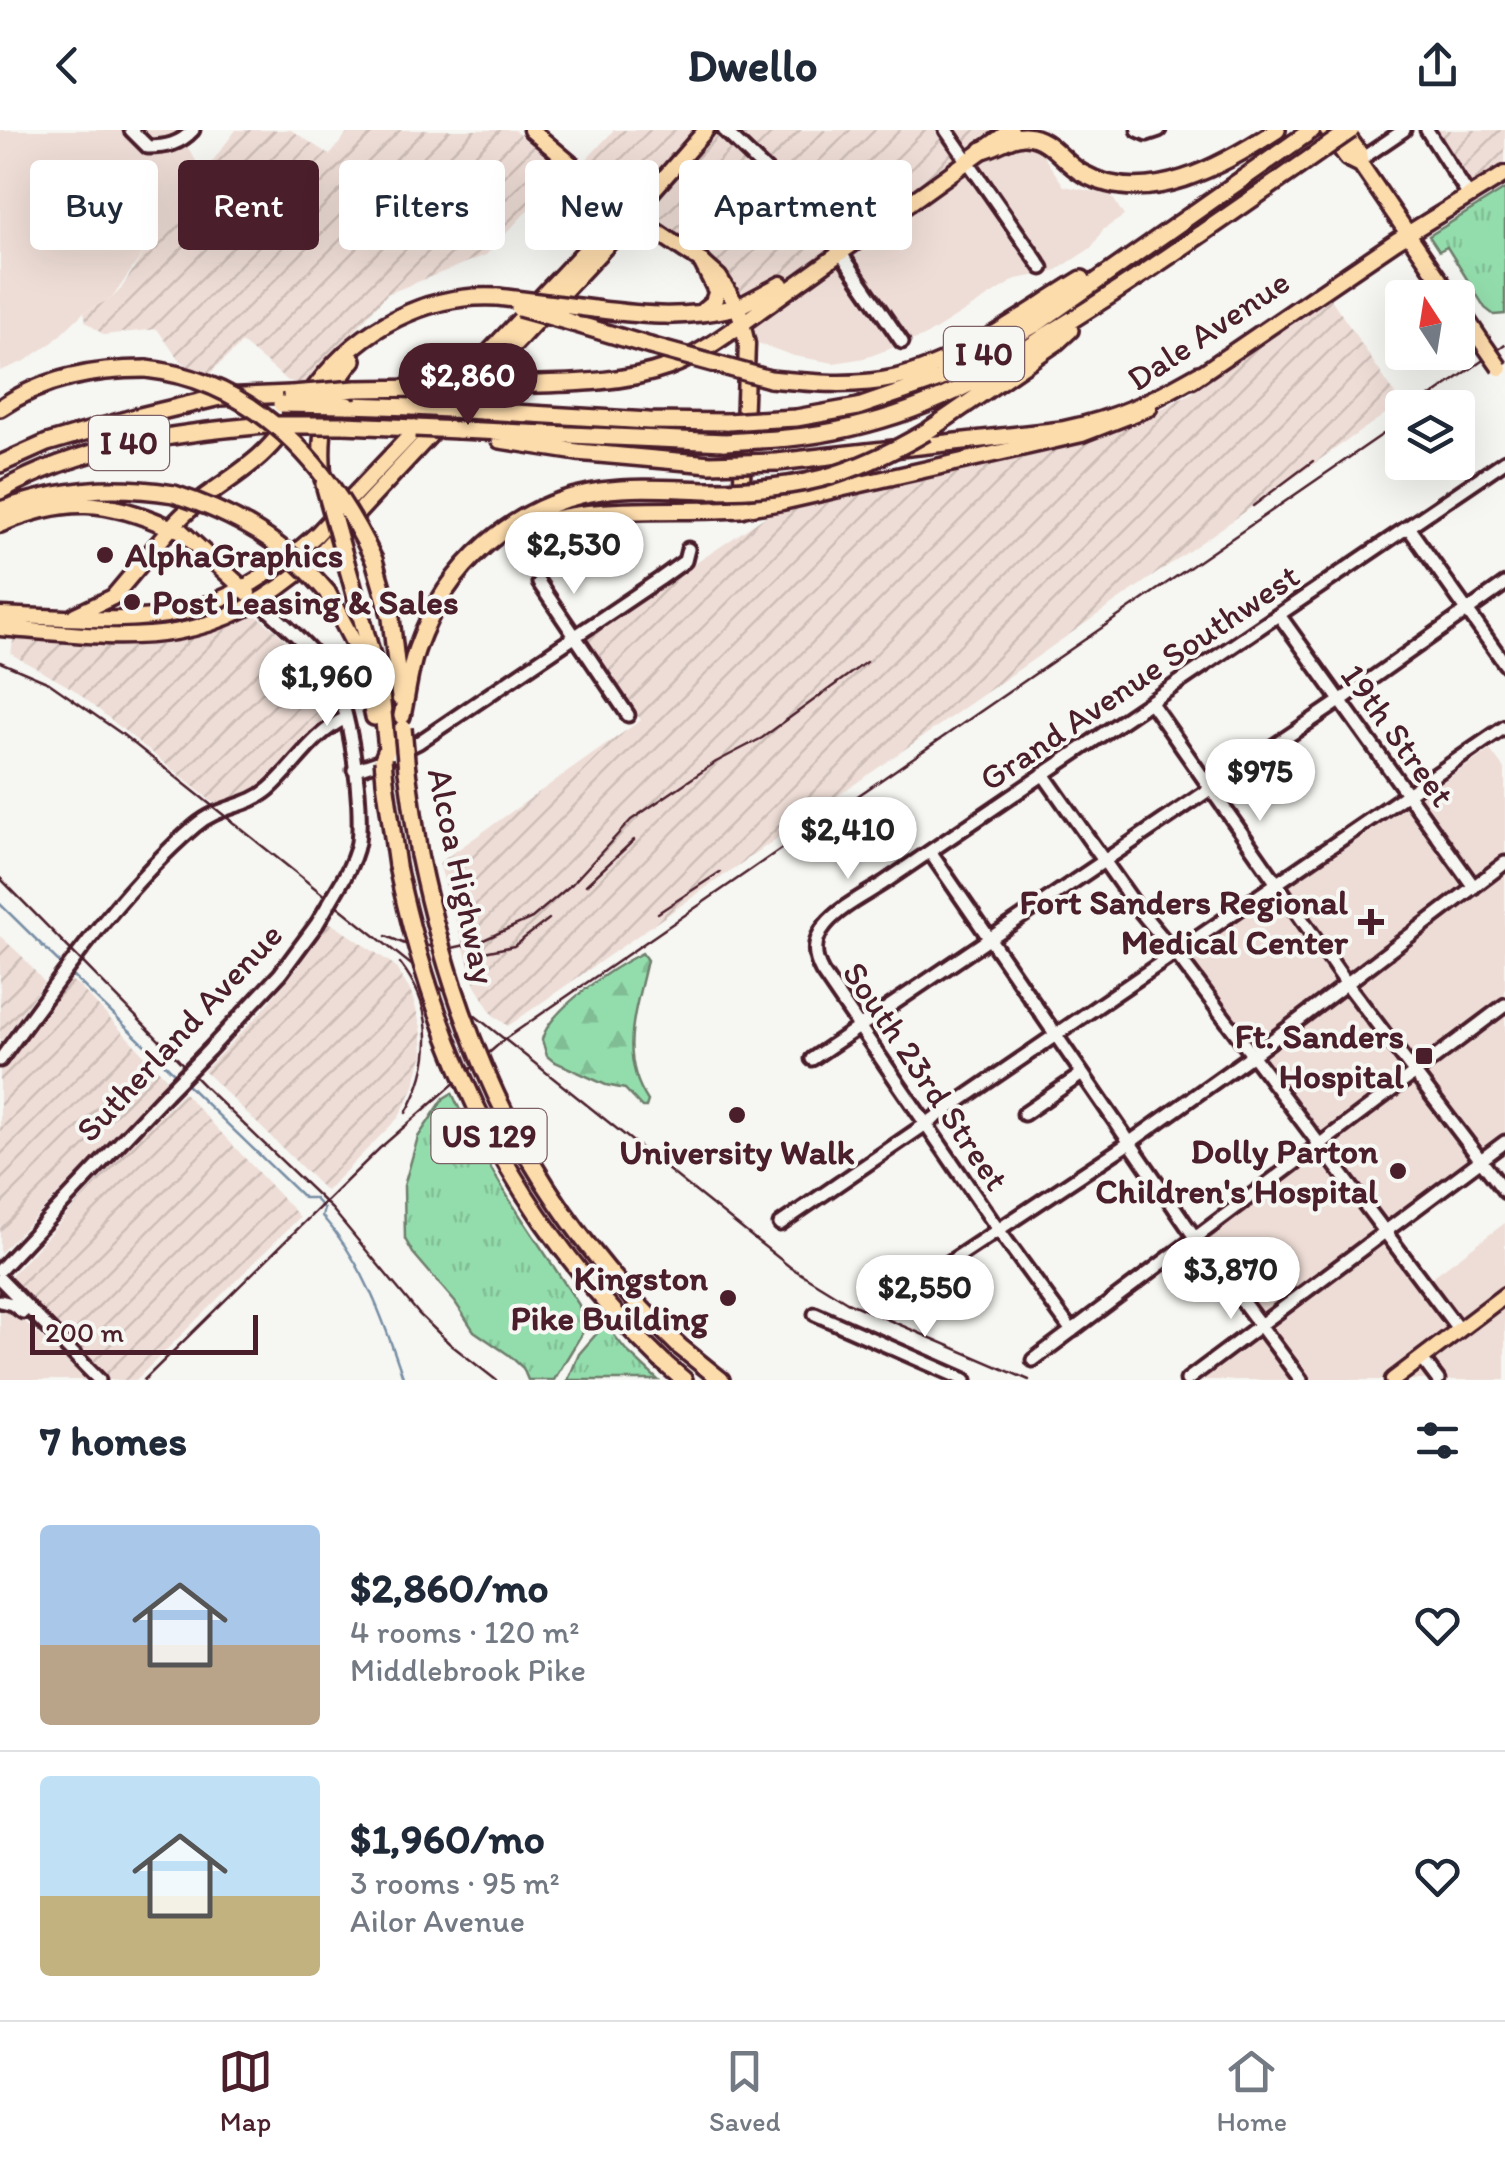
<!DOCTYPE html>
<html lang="en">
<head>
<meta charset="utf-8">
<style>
  :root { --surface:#fff; --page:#f2f2f3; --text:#1f2937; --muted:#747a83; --line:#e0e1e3; --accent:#4a1f2b }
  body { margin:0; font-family:Itim,sans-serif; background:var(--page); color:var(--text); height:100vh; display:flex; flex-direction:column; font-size:38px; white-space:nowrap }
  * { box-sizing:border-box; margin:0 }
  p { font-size:32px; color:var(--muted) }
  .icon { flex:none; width:55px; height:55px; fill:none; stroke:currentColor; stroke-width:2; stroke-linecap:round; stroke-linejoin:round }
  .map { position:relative; height:1250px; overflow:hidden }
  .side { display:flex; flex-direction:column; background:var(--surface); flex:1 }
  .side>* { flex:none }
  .top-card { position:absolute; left:30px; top:30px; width:1000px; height:90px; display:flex; gap:20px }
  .needle { width:65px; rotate:348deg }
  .tools { position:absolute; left:1385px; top:150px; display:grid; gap:20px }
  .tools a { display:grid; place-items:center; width:90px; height:90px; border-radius:10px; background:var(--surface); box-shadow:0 10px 40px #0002; font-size:50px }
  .scale { position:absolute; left:30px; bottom:25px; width:228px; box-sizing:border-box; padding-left:10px; border:5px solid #4a1f2b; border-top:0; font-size:28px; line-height:35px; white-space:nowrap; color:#4a1f2b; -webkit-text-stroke:8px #f6f6f2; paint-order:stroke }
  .price { position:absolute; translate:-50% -85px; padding:0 22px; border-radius:35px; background:#fff; color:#222; font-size:32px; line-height:65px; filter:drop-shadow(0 2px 5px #0008) }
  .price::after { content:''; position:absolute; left:50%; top:60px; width:30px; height:22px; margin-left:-15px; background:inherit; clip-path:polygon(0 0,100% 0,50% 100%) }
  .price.selected { background:var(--accent); color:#fff }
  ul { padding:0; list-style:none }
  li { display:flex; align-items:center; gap:30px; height:250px; padding:0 40px }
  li+li { border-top:2px solid var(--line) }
  li span { display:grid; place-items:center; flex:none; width:280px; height:200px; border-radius:10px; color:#555 }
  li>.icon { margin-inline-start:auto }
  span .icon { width:120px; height:120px; fill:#fffc; stroke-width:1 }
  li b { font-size:42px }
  h2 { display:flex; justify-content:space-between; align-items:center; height:120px; padding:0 40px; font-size:42px }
  .chip { padding:0 35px; border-radius:10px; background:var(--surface); box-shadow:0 10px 40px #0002; font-size:35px; line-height:90px }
  .chip.selected { background:var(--accent); color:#fff }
  header { display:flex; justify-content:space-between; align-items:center; height:130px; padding:0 40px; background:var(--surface); font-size:45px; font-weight:700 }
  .dock { display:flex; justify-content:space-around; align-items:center; height:140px; border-top:2px solid var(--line); background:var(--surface); font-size:28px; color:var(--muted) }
  .dock a { display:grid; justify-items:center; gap:5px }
  .dock .selected { color:var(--accent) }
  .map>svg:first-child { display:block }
</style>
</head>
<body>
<header><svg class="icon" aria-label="back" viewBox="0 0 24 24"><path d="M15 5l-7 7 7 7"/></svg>Dwello<svg class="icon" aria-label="share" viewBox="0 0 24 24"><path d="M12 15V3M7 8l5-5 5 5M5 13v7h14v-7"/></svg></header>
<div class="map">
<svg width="1505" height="1250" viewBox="0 0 1505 1250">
  <defs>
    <pattern id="industrial-furrows" width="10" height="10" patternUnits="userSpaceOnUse" patternTransform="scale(2.5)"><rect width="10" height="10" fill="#eeddd6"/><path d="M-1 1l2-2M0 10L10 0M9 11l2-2" fill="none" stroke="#cebdb8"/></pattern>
    <pattern id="forest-firs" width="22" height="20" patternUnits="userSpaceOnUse" patternTransform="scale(2.5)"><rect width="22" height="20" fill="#93ddac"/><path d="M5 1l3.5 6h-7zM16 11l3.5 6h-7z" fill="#80bd94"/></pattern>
    <pattern id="park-tufts" width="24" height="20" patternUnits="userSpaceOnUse" patternTransform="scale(2.5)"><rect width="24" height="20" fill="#93ddac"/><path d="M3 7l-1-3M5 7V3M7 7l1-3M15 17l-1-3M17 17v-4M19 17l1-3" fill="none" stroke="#80bd94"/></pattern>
  </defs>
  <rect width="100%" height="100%" fill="#f6f6f2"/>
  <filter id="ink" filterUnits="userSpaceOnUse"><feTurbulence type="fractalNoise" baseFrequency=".01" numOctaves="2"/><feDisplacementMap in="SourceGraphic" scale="20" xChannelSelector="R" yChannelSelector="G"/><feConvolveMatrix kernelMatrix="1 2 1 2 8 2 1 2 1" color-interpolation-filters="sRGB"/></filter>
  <g filter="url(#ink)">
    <path fill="#eeddd6" d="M 0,0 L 177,0 L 204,44 L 148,116 L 112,168 L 84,182 L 53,212 L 25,231 L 0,241 Z
      M 1014,10 L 1033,11 L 1064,56 L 1111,65 L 1124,86 L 1104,99 L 1091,118 L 1054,142 L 1016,149 L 927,205 L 865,228 L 834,233 L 794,226 L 755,212 L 751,191 Z
      M 1490,620 L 1505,640 L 1505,1008 L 1484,1024 L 1416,930 L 1322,1004 L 1187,825 Z
      M 1413,955 L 1468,1029 L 1261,1184 L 1205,1108 Z
      M 1505,1093 L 1505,1250 L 1197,1250 L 1383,1112 L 1419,1157 Z
      M 0,1176 L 17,1184 L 87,1250 L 0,1250 Z"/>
    <path fill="url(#industrial-furrows)" d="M 236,0 L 291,0 L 330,25 L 350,0 L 514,0 L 564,41 L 486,125 L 387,164 L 308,254 L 288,251 L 242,213 L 209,244 L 193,242 L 177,227 L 157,199 L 104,205 L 86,192 L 84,182 L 112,168 L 121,159 L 148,116 Z
      M 614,0 L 694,0 L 642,56 L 626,65 L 585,31 Z
      M 716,0 L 1002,0 L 783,152 L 751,167 L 738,160 L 718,134 L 701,120 L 662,95 L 653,81 L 659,67 Z
      M 1431,0 L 1505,0 L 1505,39 L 1477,55 L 1468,54 Z
      M 1329,166 L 1401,273 L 508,896 L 493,885 L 475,856 L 439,733 L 641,590 L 583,509 L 775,380 L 1071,316 L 1133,293 L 1190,264 Z
      M 250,484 L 257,486 L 276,501 L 309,535 L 326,556 L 335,581 L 262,657 L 246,667 L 216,675 L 73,559 L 11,524 L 14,504 L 85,513 L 155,512 L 191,505 Z
      M 329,792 L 394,835 L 411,862 L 421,897 L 423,923 L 413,959 L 399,987 L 326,1061 L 204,941 L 261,882 L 298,837 Z
      M 0,806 L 22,826 L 44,852 L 0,913 Z
      M 67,848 L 77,854 L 169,951 L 0,1123 L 0,941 Z
      M 184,963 L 300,1087 L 136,1250 L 109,1250 L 12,1152 L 11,1146 L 138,1007 Z"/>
    <path fill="url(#forest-firs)" stroke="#6e7e6c" stroke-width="2.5" d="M 642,823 L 647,830 C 637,878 617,924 648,971 L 646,977 L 642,977 L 625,959 L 606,955 L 553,931 L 547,926 L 542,910 C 549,879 614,837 642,823 Z"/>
    <path fill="url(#park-tufts)" stroke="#6e7e6c" stroke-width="2.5" d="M 1505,59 L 1505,184 L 1494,185 L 1485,178 L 1447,117 L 1439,121 L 1429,106 Z
      M 452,963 L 473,1008 L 509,1069 L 579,1175 L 583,1202 L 554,1250 L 528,1250 L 523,1238 L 509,1225 L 474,1201 L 455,1172 L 413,1123 L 405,1109 L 404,1056 L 418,1007 L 444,968 Z
      M 605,1194 L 626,1220 L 658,1250 L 568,1250 L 579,1224 Z"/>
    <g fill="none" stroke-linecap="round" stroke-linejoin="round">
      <path stroke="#778ea5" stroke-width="2.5" d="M 0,774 L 61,834
        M 71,844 L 177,946
        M 183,951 L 304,1068 L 314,1068 L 324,1079 L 322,1086 C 364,1133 384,1191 404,1250"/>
      <defs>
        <path id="minor" d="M 131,0 L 148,17 C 166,17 180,14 193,0
          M 724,0 L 806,79 L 840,122 L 902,212
          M 946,0 L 1042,138
          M 1138,0 L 1147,4 L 1159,0
          M 1427,0 L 1469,66
          M 1360,30 L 1404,0
          M 1408,397 L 1505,534
          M 539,453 L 628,585
          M 260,472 C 284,495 312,517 330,545 C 351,577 363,674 358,712 C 356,725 350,737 344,748
          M 1279,485 L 1474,757
          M 1151,573 L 1347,854 L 1505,1062
          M 354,640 L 381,631 L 419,612 L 660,449 L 685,431 L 688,419
          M 1043,644 L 1136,776 L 1180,829 L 1459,1200
          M 930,722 L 1196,1109 L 1301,1250
          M 209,920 L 280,844 L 317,794
          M 812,929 L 1340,571 L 1505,454
          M 0,930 C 60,849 118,762 195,696 C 219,675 247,678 269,659 C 296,635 312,604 346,588
          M 1024,984 L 1082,944
          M 780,1094 L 1505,597
          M 0,1140 L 166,964
          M 0,1149 L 99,1250
          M 894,1169 L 1129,1013 L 1258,921 L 1505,733
          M 0,1171 L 12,1174 L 23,1182
          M 815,1184 L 965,1250
          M 1072,1201 L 997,1098 L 822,842 C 796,796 854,773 885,752 L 1505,331
          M 1033,1230 L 1505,875
          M 1426,1234 L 1438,1250
          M 1187,1250 L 1505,1012"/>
        <path id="major" d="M 531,0 L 629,83 L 702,132 L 719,147 L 738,177 L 747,214 L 741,379 L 782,372 L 1082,304 L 1149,278
          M 1327,0 L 1347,28 L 1361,35
          M 1343,0 L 1359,22 L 1361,35 L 1452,168
          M 1458,176 L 1482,212
          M 738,177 L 781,154
          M 743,193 L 1011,0
          M 1192,250 L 1396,111 L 1505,44
          M 0,485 C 140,491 204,505 317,404 L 613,91 L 642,73 L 706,0
          M 75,485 L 113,467 L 171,398 L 180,400 L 248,463
          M 0,498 C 130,509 208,524 314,430 L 622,99 L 629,83
          M 1393,1250 L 1505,1165"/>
        <path id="highway" d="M 982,20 C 996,18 1011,5 1025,6 C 1050,7 1062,32 1082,43 C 1147,80 1223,35 1277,0
          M 594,179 C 649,186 683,189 738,177
          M 701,183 L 713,173 L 717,162 L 702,132
          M 573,193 L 650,216
          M 770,249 C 812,253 854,257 895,248 C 963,232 1024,184 1082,149
          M 495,255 C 552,253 614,256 668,237 C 695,227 719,210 743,193
          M 356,259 L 426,258
          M 347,275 L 413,277
          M 0,278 C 44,248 94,239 146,239
          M 482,281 L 649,291 L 728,292
          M 758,290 L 796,288 L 858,277 L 940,249 L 1036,194 L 1312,0
          M 344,295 L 415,298
          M 458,300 L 725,312
          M 926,302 L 1057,212 L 1070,200
          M 500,310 L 577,322 L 710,334
          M 758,310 C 841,307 925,282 996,239 C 1014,229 1030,216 1047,205 C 1142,147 1233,82 1325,18
          M 777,332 L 1062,300 C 1120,288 1148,273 1199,244
          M 0,334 L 47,313 L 136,287 L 220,267 L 291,264
          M 323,349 C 319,306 323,264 353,230
          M 0,361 C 82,315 174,303 266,295
          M 0,380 C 62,359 109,354 174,364
          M 0,394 C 66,366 107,369 171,398 C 196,368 231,352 260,326 C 283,305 299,278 318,254 C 361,198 426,163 498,167
          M 510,405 C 573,371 669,384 741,379
          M 374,430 L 391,488 L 400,568
          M 351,450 L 380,555 L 387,619 L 383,629
          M 327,462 L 359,523 L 374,587
          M 402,586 C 407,564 409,540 417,518 C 446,436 513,374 601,361 C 636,356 673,359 709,360
          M 407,641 L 419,725
          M 385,651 L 397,736
          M 679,1216 L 721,1250
          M 663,1232 L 684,1250"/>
      </defs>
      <use href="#minor" stroke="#4a1f2b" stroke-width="19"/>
      <use href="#major" stroke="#4a1f2b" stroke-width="21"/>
      <use href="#highway" stroke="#4a1f2b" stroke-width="22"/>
      <use href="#minor" stroke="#f6f6f2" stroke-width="11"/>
      <use href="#major" stroke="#fddcac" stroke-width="14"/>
      <use href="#highway" stroke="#fddcac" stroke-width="15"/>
      <path stroke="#4a1f2b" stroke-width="2.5" d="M 1414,278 L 1505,215
        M 1253,376 L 1313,331
        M 0,532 L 49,553 L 122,604 L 790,1137 L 847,1172 L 1029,1250
        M 0,748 L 205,957 L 332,1079 L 419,1184 L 450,1214 L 496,1250
        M 586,755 L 634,710
        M 658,783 L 720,742
        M 386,806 L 405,814 L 452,818 L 479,812 L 532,788 L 572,754 L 631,690 L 716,632 L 762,608 L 866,532
        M 474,824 L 514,816 L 549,789
        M 400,833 C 436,879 434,934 406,983
        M 144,1250 L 380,1018 L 505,909 L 1402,291"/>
      <defs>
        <path id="minor-bridge" d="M 317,794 L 344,748
          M 166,964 L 209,920"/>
        <path id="major-bridge" d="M 1482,212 L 1500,238"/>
        <path id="highway-bridge" d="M 1325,18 L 1351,0
          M 498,167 L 594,179
          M 519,178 L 573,193
          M 650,216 L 770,249
          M 146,239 C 256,251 330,336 374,430
          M 426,258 L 495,255
          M 291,264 L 356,259
          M 281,274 L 347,275
          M 413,277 L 482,281
          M 728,292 L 758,290
          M 275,295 L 344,295
          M 415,298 L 458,300
          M 725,312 L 758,310
          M 710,334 L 777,332
          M 324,354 L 351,450
          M 709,360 C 799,360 848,348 926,302
          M 174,364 C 236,384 285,412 327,462
          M 403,598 L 407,641
          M 383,629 L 385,651
          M 419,725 C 460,922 532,1076 679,1216
          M 397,736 C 439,935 516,1091 663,1232"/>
      </defs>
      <use href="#minor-bridge" stroke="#4a1f2b" stroke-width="19" stroke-linecap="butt"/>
      <use href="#major-bridge" stroke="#4a1f2b" stroke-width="21" stroke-linecap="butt"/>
      <use href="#highway-bridge" stroke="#4a1f2b" stroke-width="22" stroke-linecap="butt"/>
      <use href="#minor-bridge" stroke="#f6f6f2" stroke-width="11"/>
      <use href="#major-bridge" stroke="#fddcac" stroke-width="14"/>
      <use href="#highway-bridge" stroke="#fddcac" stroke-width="15"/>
    </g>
  </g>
  <g fill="#4a1f2b" stroke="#f6f6f2" stroke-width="4">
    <circle cx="105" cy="425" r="10"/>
    <circle cx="132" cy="472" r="10"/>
    <path d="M1366 777h10v10h10v10h-10v10h-10v-10h-10v-10h10z"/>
    <rect x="1414" y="916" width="20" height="20" rx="5"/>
    <circle cx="737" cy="985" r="10"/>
    <circle cx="1398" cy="1041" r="10"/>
    <circle cx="728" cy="1168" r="10"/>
  </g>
  <g text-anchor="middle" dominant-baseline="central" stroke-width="8" stroke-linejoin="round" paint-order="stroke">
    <g fill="#f6f6f2" stroke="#7e6067" stroke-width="2.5">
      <rect x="944" y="197" width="80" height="54" rx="8"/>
      <rect x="89" y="286" width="80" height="54" rx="8"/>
      <rect x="431.5" y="979" width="115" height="54" rx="8"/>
    </g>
    <g font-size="32" font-weight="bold" fill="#4a1f2b">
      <text x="984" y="224">I 40</text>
      <text x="129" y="313">I 40</text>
      <text x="489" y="1006">US 129</text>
    </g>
    <g font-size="35" fill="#4a1f2b" stroke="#f6f6f2">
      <text transform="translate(1208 200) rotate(-34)">Dale Avenue</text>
      <text transform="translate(1139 547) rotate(-34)">Grand Avenue Southwest</text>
      <text transform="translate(1398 605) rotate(54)">19th Street</text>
      <text transform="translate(462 746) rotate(78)">Alcoa Highway</text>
      <text transform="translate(179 902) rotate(-47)">Sutherland Avenue</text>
      <text transform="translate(926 946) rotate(56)">South 23rd Street</text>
    </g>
    <g font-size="35" font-weight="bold" fill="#4a1f2b" stroke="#f6f6f2" text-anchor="end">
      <text x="125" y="425" text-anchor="start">AlphaGraphics</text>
      <text x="152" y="472" text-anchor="start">Post Leasing &amp; Sales</text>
      <text x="1348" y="772">Fort Sanders Regional<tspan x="1348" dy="40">Medical Center</tspan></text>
      <text x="1404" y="906">Ft. Sanders<tspan x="1404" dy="40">Hospital</tspan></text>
      <text x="1378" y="1021">Dolly Parton<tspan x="1378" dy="40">Children's Hospital</tspan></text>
      <text x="737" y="1022" text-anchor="middle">University Walk</text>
      <text x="708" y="1148">Kingston<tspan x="708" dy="40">Pike Building</tspan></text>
    </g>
  </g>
</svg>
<div class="tools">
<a><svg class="needle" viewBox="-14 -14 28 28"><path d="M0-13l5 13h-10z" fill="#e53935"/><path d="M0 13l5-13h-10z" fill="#747a83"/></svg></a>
<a><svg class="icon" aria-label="layers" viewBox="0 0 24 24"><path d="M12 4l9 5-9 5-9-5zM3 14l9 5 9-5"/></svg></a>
</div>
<div class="scale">200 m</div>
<b class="price selected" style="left:468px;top:298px">$2,860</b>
<b class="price" style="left:574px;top:467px">$2,530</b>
<b class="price" style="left:327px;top:599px">$1,960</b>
<b class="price" style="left:1260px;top:694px">$975</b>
<b class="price" style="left:848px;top:752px">$2,410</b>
<b class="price" style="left:1231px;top:1192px">$3,870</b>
<b class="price" style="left:925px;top:1210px">$2,550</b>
<div class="top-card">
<a class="chip">Buy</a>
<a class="chip selected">Rent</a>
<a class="chip">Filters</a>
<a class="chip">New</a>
<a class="chip">Apartment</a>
</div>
</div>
<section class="side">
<h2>7 homes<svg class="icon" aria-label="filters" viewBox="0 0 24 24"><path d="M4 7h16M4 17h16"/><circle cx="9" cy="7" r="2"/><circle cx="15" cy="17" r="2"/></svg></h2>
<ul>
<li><span style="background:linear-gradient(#a9c7e8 60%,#b9a48a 0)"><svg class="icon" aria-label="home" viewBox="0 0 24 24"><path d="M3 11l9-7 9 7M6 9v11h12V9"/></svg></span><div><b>$2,860/mo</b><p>4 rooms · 120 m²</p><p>Middlebrook Pike</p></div><svg class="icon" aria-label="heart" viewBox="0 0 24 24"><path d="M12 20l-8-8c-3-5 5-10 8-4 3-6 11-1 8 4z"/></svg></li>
<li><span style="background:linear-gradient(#bfe0f5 60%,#c2b280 0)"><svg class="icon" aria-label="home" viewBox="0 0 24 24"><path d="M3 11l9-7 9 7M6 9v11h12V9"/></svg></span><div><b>$1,960/mo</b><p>3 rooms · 95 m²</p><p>Ailor Avenue</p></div><svg class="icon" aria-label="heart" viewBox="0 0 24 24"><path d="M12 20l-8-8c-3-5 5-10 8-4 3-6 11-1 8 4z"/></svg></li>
</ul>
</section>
<nav class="dock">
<a class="selected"><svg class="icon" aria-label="map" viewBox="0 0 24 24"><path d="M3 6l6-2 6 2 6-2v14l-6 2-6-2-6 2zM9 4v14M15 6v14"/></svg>Map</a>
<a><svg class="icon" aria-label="saved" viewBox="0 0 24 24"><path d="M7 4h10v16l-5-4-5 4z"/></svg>Saved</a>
<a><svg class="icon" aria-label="home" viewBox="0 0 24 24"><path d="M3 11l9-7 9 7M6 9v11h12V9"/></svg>Home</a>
</nav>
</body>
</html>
